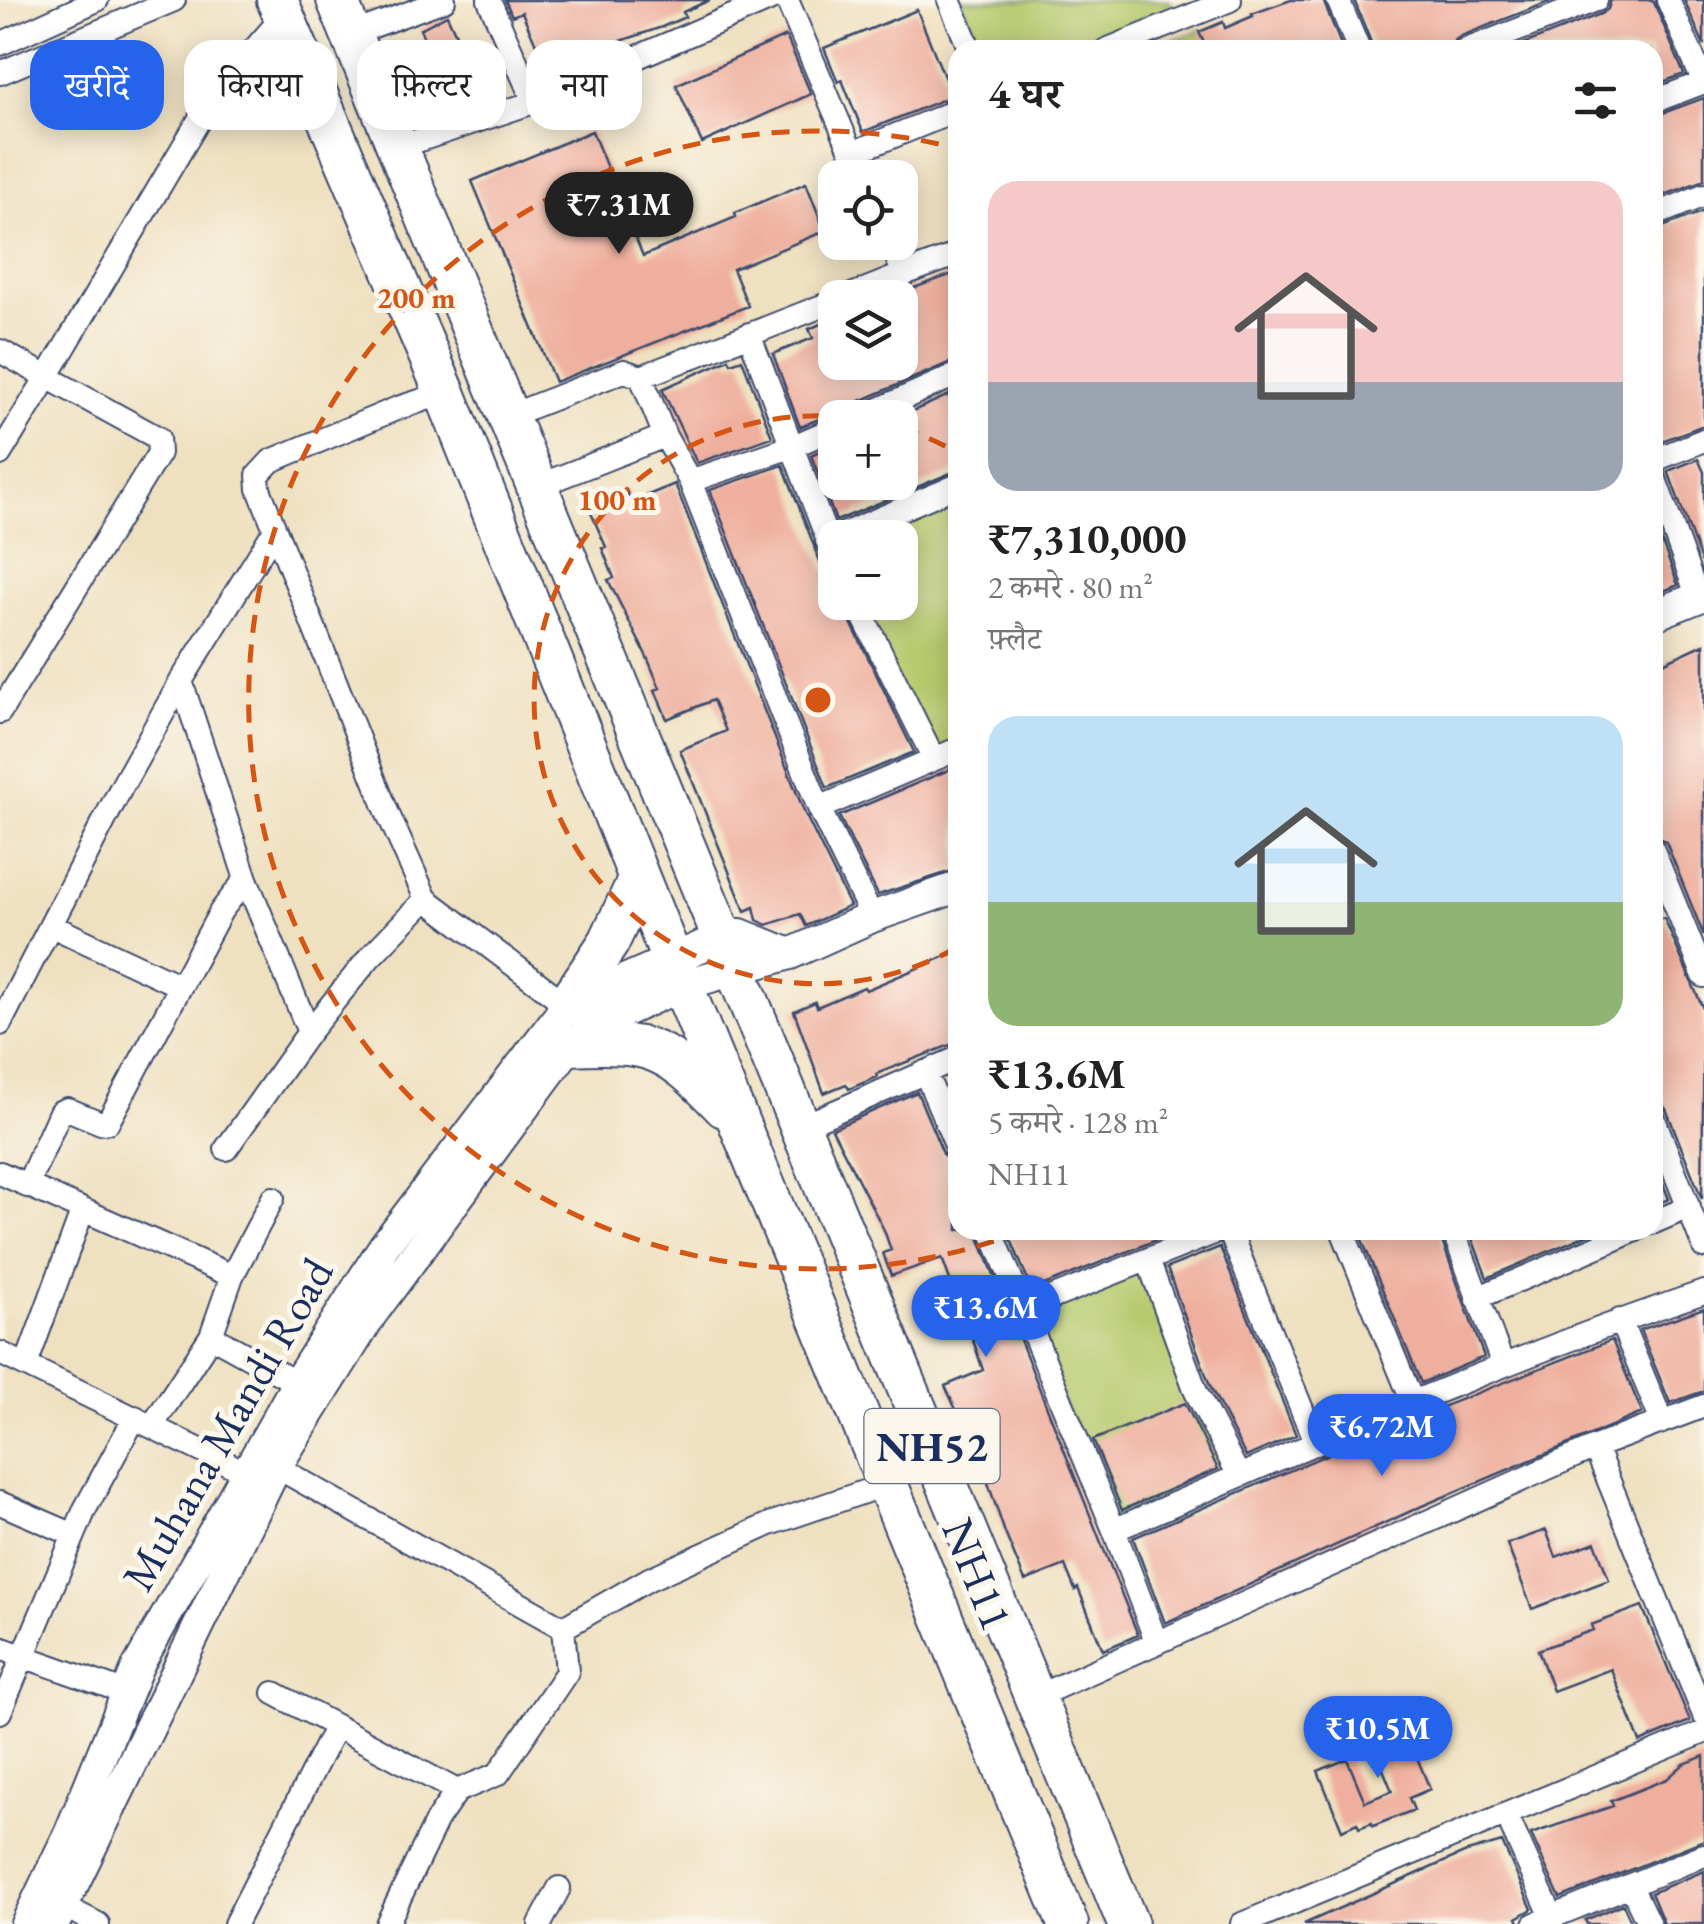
<!DOCTYPE html>
<html lang="hi">
<head>
<meta charset="utf-8">
<style>
  :root { --surface:#fff; --page:#f2f2f2; --text:#222; --muted:#767676; --accent:#2563eb }
  body { margin:0; font-family:"EB Garamond","Noto Serif Devanagari",serif; background:var(--page); color:var(--text); height:100vh; display:flex; flex-direction:column; font-size:38px; white-space:nowrap }
  * { box-sizing:border-box; margin:0 }
  p { font-size:32px; color:var(--muted) }
  .icon { flex:none; width:55px; height:55px; fill:none; stroke:currentColor; stroke-width:2; stroke-linecap:round; stroke-linejoin:round }
  .map { position:relative; flex:1; overflow:hidden }
  .panel { position:absolute; left:948px; top:40px; width:715px; height:1200px; display:flex; flex-direction:column; background:var(--surface); border-radius:30px; box-shadow:0 5px 25px #0003 }
  .panel>* { flex:none }
  .banner { position:absolute; left:30px; top:40px; width:768px; height:90px; display:flex; gap:20px }
  .controls { position:absolute; left:818px; top:160px; display:grid; gap:20px }
  .controls a { display:grid; place-items:center; width:100px; height:100px; border-radius:20px; background:var(--surface); box-shadow:0 5px 25px #0003; font-size:50px }
  .price { position:absolute; translate:-50% -85px; padding:0 22px; border-radius:35px; background:var(--accent); color:#fff; font-size:32px; line-height:65px; filter:drop-shadow(0 2px 5px #0008) }
  .price::after { content:''; position:absolute; left:50%; top:60px; width:30px; height:22px; margin-left:-15px; background:inherit; clip-path:polygon(0 0,100% 0,50% 100%) }
  .price.current { background:#222; color:#fff }
  ul { padding:0; list-style:none }
  li { display:grid; align-content:center; gap:20px; height:530px; padding:0 40px }
  li span { display:grid; place-items:center; height:310px; border-radius:30px; color:#555 }
  li>.icon { margin-inline-start:auto }
  span .icon { width:180px; height:180px; fill:#fffc; stroke-width:1 }
  li b { font-size:42px }
  h2 { display:flex; justify-content:space-between; align-items:center; height:120px; padding:0 40px; font-size:42px }
  .pill { padding:0 35px; border-radius:30px; background:var(--surface); box-shadow:0 5px 25px #0003; font-size:35px; line-height:90px }
  .pill.current { background:var(--accent); color:#fff }
  .map>svg:first-child { display:block }
</style>
</head>
<body>
<div class="map">
<svg width="1704" height="1924" viewBox="0 0 1704 1924">
  <rect width="100%" height="100%" fill="#fbf7ec"/>
  <filter id="ink" filterUnits="userSpaceOnUse"><feTurbulence type="fractalNoise" baseFrequency=".01" numOctaves="2"/><feDisplacementMap in="SourceGraphic" scale="20" xChannelSelector="R" yChannelSelector="G"/><feConvolveMatrix kernelMatrix="1 2 1 2 8 2 1 2 1" color-interpolation-filters="sRGB"/></filter>
  <filter id="wash" filterUnits="userSpaceOnUse"><feTurbulence type="fractalNoise" baseFrequency=".0048" numOctaves="4" result="noise"/><feDisplacementMap in="SourceGraphic" scale="40" xChannelSelector="R" yChannelSelector="G"/><feGaussianBlur stdDeviation="2.25" result="paint"/><feColorMatrix in="noise" values="0 0 0 0 0 0 0 0 0 0 0 0 0 0 0 0 0 1.4 0 .05"/><feComposite in="paint" operator="in"/></filter>
  <g filter="url(#wash)">
    <rect width="100%" height="100%" fill="#efe0c0"/>
    <path fill="#b6c96c" stroke="#687c65" stroke-width="2.5" d="M 960,0 L 1169,0 L 1174,11 L 1075,50 L 982,50 Z
      M 1200,30 L 1208,50 L 1149,50 Z
      M 957,485 L 957,749 L 934,759 L 858,603 L 900,602 L 900,538 L 835,538 L 827,541 Z
      M 1148,1260 L 1239,1476 L 1114,1530 L 1024,1309 Z"/>
    <g id="blocks">
      <path fill="#efaf9e" d="M 505,0 L 710,0 L 683,12 L 685,17 L 662,27 L 577,56 L 581,65 L 542,82 L 532,60 L 541,56 L 522,12 L 512,16 Z
        M 1291,0 L 1323,0 L 1343,50 L 1207,50 L 1199,32 L 1223,22 L 1225,28 L 1253,16 L 1252,14 Z
        M 1354,0 L 1554,0 L 1461,36 L 1454,41 L 1451,50 L 1374,50 Z
        M 1611,0 L 1653,0 L 1684,74 L 1652,86 L 1652,50 L 1508,50 L 1601,14 L 1608,9 Z
        M 1684,0 L 1704,0 L 1704,45 Z
        M 917,10 L 952,96 L 863,132 L 842,80 L 838,82 L 824,48 Z
        M 447,15 L 467,59 L 439,72 L 420,29 Z
        M 786,36 L 811,94 L 702,143 L 676,85 Z
        M 491,62 L 503,91 L 465,109 L 425,123 L 417,93 L 443,82 L 449,99 L 481,84 L 475,69 Z
        M 1704,98 L 1704,180 L 1652,200 L 1652,117 Z
        M 592,131 L 643,256 L 736,217 L 735,213 L 806,183 L 825,231 L 733,269 L 748,306 L 555,382 L 472,181 Z
        M 1704,211 L 1704,425 L 1654,444 L 1652,231 Z
        M 958,272 L 958,359 L 853,404 L 844,416 L 830,414 L 800,427 L 773,354 L 813,338 L 809,329 L 835,318 L 835,362 L 900,362 L 900,293 Z
        M 729,359 L 731,363 L 742,359 L 772,437 L 697,463 L 662,389 Z
        M 958,391 L 958,470 L 836,521 L 811,455 L 835,444 L 835,482 L 900,482 L 900,418 L 897,418 Z
        M 1698,459 L 1704,472 L 1704,560 L 1701,561 L 1668,471 Z
        M 783,465 L 821,564 L 826,571 L 835,574 L 835,602 L 841,602 L 914,752 L 827,788 L 710,490 Z
        M 675,484 L 805,814 L 850,906 L 806,926 L 800,914 L 767,925 L 757,920 L 754,907 L 745,911 L 680,750 L 726,731 L 713,700 L 667,719 L 655,690 L 660,688 L 647,657 L 608,580 L 614,578 L 602,548 L 606,547 L 588,506 L 626,490 L 631,502 Z
        M 1652,516 L 1678,585 L 1652,596 Z
        M 1704,644 L 1704,936 L 1666,842 L 1652,833 L 1652,668 Z
        M 958,766 L 958,869 L 878,895 L 839,816 Z
        M 1664,918 L 1704,1011 L 1702,1199 L 1666,1109 L 1652,1093 L 1652,922 Z
        M 958,951 L 958,1042 L 876,1074 L 877,1077 L 849,1089 L 846,1084 L 824,1093 L 794,1011 L 815,1002 L 817,1007 L 864,987 L 866,990 Z
        M 917,1092 L 944,1156 L 953,1164 L 958,1175 L 958,1230 L 976,1230 L 1138,1635 L 1103,1650 L 1078,1588 L 1075,1590 L 1065,1565 L 1025,1581 L 1005,1533 L 982,1465 L 945,1386 L 983,1370 L 969,1328 L 965,1329 L 954,1303 L 958,1302 L 942,1258 L 891,1276 L 883,1253 L 891,1250 L 884,1230 L 832,1129 Z
        M 1652,1156 L 1669,1199 L 1652,1206 Z
        M 1007,1230 L 1181,1230 L 1032,1290 Z
        M 1358,1230 L 1438,1230 L 1484,1357 L 1421,1383 Z
        M 1469,1230 L 1598,1230 L 1487,1278 Z
        M 1220,1247 L 1296,1435 L 1246,1457 L 1210,1386 L 1167,1268 Z
        M 1704,1308 L 1704,1391 L 1670,1403 L 1640,1330 Z
        M 1612,1340 L 1642,1413 L 1422,1506 L 1165,1623 L 1133,1538 L 1389,1428 L 1394,1427 L 1395,1430 L 1423,1420 L 1422,1417 L 1429,1412 Z
        M 1185,1403 L 1218,1469 L 1122,1510 L 1093,1440 Z
        M 1546,1530 L 1556,1557 L 1595,1542 L 1609,1580 L 1532,1609 L 1507,1544 Z
        M 1642,1606 L 1690,1721 L 1640,1742 L 1611,1669 L 1553,1691 L 1538,1650 L 1593,1630 L 1591,1625 Z
        M 1401,1719 L 1430,1789 L 1409,1798 L 1414,1810 L 1373,1826 L 1372,1823 L 1359,1828 L 1357,1823 L 1342,1830 L 1318,1771 L 1347,1759 L 1365,1802 L 1392,1791 L 1371,1740 L 1375,1738 L 1372,1731 Z
        M 1704,1756 L 1704,1840 L 1560,1898 L 1531,1834 L 1613,1806 L 1611,1801 L 1667,1779 L 1684,1764 Z
        M 1502,1842 L 1532,1909 L 1517,1918 L 1520,1924 L 1304,1924 L 1464,1853 Z
        M 1704,1871 L 1704,1924 L 1664,1924 L 1651,1893 Z
        M 1623,1904 L 1632,1924 L 1587,1924 L 1585,1920 Z"/>
    </g>
  </g>
  <g filter="url(#ink)">
    <use href="#blocks" fill-opacity="0" stroke="#3b4a6d" stroke-width="2.5"/>
    <g fill="none" stroke-linecap="round" stroke-linejoin="round">
      <defs>
        <path id="street" d="M 489,0 L 534,102
          M 787,0 L 852,153
          M 949,0 L 970,50
          M 1338,0 L 1359,50
          M 1668,0 L 1704,83
          M 368,28 L 444,0
          M 0,44 L 97,0
          M 1106,50 L 1230,0
          M 1466,50 L 1596,0
          M 0,73 L 174,0
          M 1652,102 L 1704,82
          M 399,147 L 534,102 L 769,0
          M 862,178 L 852,153 L 958,110
          M 1652,216 L 1704,195
          M 904,274 L 958,254
          M 844,298 L 904,274 L 890,242
          M 749,334 L 835,559
          M 0,351 L 47,377 L 212,98 L 284,15
          M 641,377 L 665,436 L 690,481 L 819,808 L 872,917
          M 445,393 L 398,408 L 271,461 L 258,475 L 259,489 L 388,814 L 426,899 L 567,1005
          M 524,410 L 624,371 L 641,377 L 835,301
          M 859,418 L 958,374
          M 0,454 L 47,377 L 158,438 L 159,453 L 0,712
          M 1652,461 L 1704,440
          M 1652,471 L 1698,598
          M 553,480 L 665,436
          M 690,481 L 791,447 L 835,428
          M 827,541 L 958,485
          M 856,602 L 934,759
          M 819,808 L 958,749
          M 1652,848 L 1704,976
          M 246,879 L 309,1032
          M 52,926 L 180,986
          M 0,1024 L 121,788 L 181,681 L 274,531
          M 925,1072 L 958,1150
          M 1652,1114 L 1704,1247
          M 816,1120 L 958,1058
          M 226,1149 L 309,1032 L 370,957 L 426,899
          M 0,1173 L 232,1276
          M 27,1186 L 60,1112 L 67,1109 L 101,1123 L 108,1122 L 221,911 L 246,879 L 181,681
          M 1652,1223 L 1689,1207
          M 991,1230 L 1114,1530 L 1156,1641
          M 1229,1230 L 1316,1444
          M 1342,1230 L 1413,1403
          M 1453,1230 L 1503,1365
          M 1148,1260 L 1196,1392 L 1239,1476
          M 1477,1298 L 1636,1230
          M 1024,1309 L 1221,1230
          M 1620,1320 L 1662,1422
          M 211,1336 L 297,1383
          M 0,1353 L 247,1473
          M 26,1365 L 82,1212
          M 152,1426 L 211,1336 L 232,1276 L 273,1198
          M 1595,1447 L 1704,1715
          M 264,1460 L 563,1628
          M 0,1503 L 74,1535
          M 1114,1530 C 1309,1446 1503,1359 1704,1292
          M 0,1648 L 127,1693
          M 1051,1690 L 1595,1447 L 1704,1406
          M 274,1693 L 457,1791
          M 0,1712 L 85,1509 L 135,1417
          M 1506,1814 L 1552,1917
          M 1631,1886 L 1649,1924
          M 63,1906 L 98,1924
          M 235,1924 L 336,1726
          M 387,1924 L 437,1820 L 457,1791 L 498,1774 L 567,1672 L 563,1628 L 649,1579 L 770,1524 L 887,1484
          M 540,1924 L 559,1888
          M 1242,1924 L 1704,1732
          M 1535,1924 L 1704,1855"/>
        <path id="secondary" d="M 1652,616 L 1704,595
          M 26,1924 L 70,1832 L 138,1666 L 297,1383 L 384,1246 L 567,1005 L 723,937 L 740,934 L 790,954
          M 54,1924 L 276,1467 L 371,1315 L 570,1045 L 596,1024 L 683,985 L 790,954 L 872,917 L 958,887"/>
        <path id="highway" d="M 277,0 L 445,393 L 672,960 L 1068,1924
          M 337,0 L 1128,1924
          M 567,1005 L 609,942 L 639,878
          M 570,1045 C 653,1041 666,1047 724,1107"/>
      </defs>
      <use href="#street" stroke="#3b4a6d" stroke-width="26"/>
      <use href="#secondary" stroke="#3b4a6d" stroke-width="34"/>
      <use href="#highway" stroke="#3b4a6d" stroke-width="44"/>
      <use href="#street" stroke="#fff" stroke-width="22"/>
      <use href="#secondary" stroke="#fff" stroke-width="30"/>
      <use href="#highway" stroke="#fff" stroke-width="40"/>
    </g>
  </g>
  <g fill="none" stroke="#d45514" stroke-width="5" stroke-dasharray="18 12">
    <path d="M956 948A284 284 0 1 1 845 417M901 428A284 284 0 0 1 956 452"/>
    <path d="M1022 1231A569 569 0 1 1 956 148"/>
  </g>
  <g text-anchor="middle" dominant-baseline="central" stroke-width="10" stroke-linejoin="round" paint-order="stroke">
    <rect fill="#fbf7ec" stroke="#5e6b89" stroke-width="2.5" x="864.5" y="1409" width="135" height="74" rx="8"/>
    <g font-size="42" font-weight="bold" fill="#1b2f5e">
      <text x="932" y="1446">NH52</text>
    </g>
    <g font-size="45" fill="#1b2f5e" stroke="#fbf7ec">
      <text transform="translate(227 1424) rotate(-60)">Muhana Mandi Road</text>
      <text transform="translate(978 1574) rotate(68)">NH11</text>
    </g>
  </g>
  <circle cx="818" cy="700" r="15" fill="#d45514" stroke="#fbf7ec" stroke-width="5"/>
  <g font-size="30" text-anchor="middle" font-weight="bold" fill="#d45514" stroke="#fbf7ec" stroke-width="10" stroke-linejoin="round" paint-order="stroke">
    <text x="416" y="308">200 m</text>
    <text x="617" y="510">100 m</text>
  </g>
</svg>
<div class="controls">
<a><svg class="icon" aria-label="locate" viewBox="0 0 24 24"><circle cx="12" cy="12" r="6"/><path d="M12 2v4M12 18v4M2 12h4M18 12h4"/></svg></a>
<a><svg class="icon" aria-label="layers" viewBox="0 0 24 24"><path d="M12 4l9 5-9 5-9-5zM3 14l9 5 9-5"/></svg></a>
<a>+</a>
<a>−</a>
</div>
<b class="price current" style="left:619px;top:257px">₹7.31M</b>
<b class="price" style="left:986px;top:1360px">₹13.6M</b>
<b class="price" style="left:1382px;top:1479px">₹6.72M</b>
<b class="price" style="left:1378px;top:1781px">₹10.5M</b>
<div class="banner">
<a class="pill current">खरीदें</a>
<a class="pill">किराया</a>
<a class="pill">फ़िल्टर</a>
<a class="pill">नया</a>
</div>
<section class="panel">
<h2>4 घर<svg class="icon" aria-label="filters" viewBox="0 0 24 24"><path d="M4 7h16M4 17h16"/><circle cx="9" cy="7" r="2"/><circle cx="15" cy="17" r="2"/></svg></h2>
<ul>
<li><span style="background:linear-gradient(#f6c9c9 65%,#9aa5b1 0)"><svg class="icon" aria-label="home" viewBox="0 0 24 24"><path d="M3 11l9-7 9 7M6 9v11h12V9"/></svg></span><div><b>₹7,310,000</b><p>2 कमरे · 80 m²</p><p>फ़्लैट</p></div></li>
<li><span style="background:linear-gradient(#bfe0f5 60%,#8fb573 0)"><svg class="icon" aria-label="home" viewBox="0 0 24 24"><path d="M3 11l9-7 9 7M6 9v11h12V9"/></svg></span><div><b>₹13.6M</b><p>5 कमरे · 128 m²</p><p>NH11</p></div></li>
</ul>
</section>
</div>
</body>
</html>
